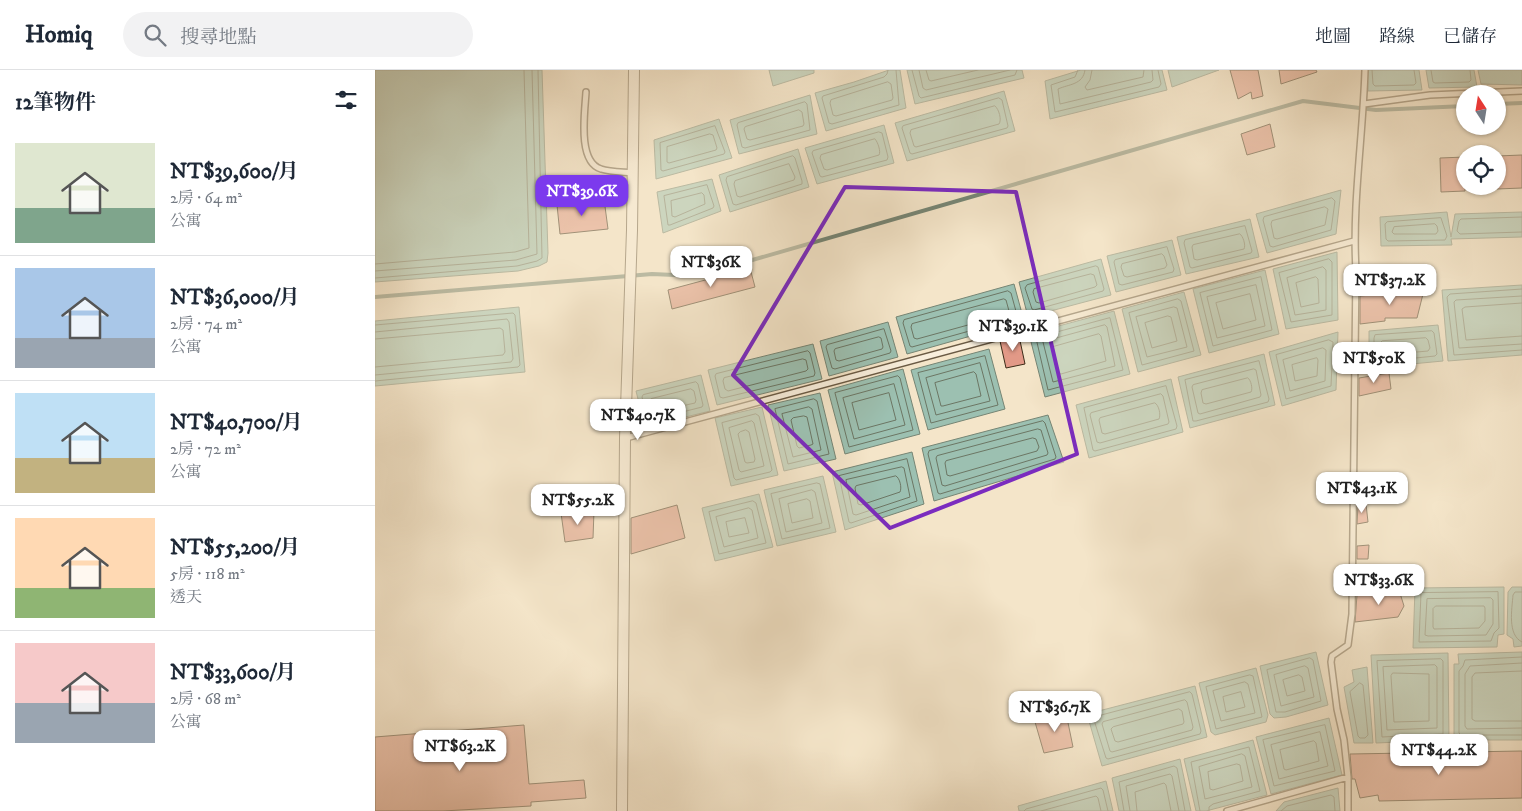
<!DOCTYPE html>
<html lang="zh-TW">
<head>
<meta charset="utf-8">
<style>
  :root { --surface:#fff; --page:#f2f2f3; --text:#1f2937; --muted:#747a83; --line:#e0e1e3; --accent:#7c3aed }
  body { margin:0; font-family:"IM FELL DW Pica","Noto Serif TC",serif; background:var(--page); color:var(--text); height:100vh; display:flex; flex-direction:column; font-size:19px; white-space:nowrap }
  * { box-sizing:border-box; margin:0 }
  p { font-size:16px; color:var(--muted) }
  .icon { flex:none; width:28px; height:28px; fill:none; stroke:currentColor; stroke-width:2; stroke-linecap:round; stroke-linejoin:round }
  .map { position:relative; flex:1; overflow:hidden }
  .drawer { display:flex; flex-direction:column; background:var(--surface); width:375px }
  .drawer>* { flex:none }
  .needle { width:32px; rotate:348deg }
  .controls { position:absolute; left:1081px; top:15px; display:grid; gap:10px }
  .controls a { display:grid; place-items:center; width:50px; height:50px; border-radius:50%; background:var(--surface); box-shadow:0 1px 4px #0004; font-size:25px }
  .price { position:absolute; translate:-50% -42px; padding:0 11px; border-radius:10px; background:#fff; color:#222; font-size:16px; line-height:32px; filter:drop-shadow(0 1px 2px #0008) }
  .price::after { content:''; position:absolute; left:50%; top:30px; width:15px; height:11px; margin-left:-8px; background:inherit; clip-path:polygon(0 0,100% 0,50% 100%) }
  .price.current { background:var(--accent); color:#fff }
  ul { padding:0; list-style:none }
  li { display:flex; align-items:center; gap:15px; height:125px; padding:0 15px }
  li+li { border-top:1px solid var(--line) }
  li span { display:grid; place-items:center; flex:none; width:140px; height:100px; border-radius:0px; color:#555 }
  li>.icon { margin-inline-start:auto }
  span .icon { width:60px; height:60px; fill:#fffc; stroke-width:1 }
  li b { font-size:21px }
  h2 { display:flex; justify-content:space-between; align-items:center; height:60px; padding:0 15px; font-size:21px }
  header { display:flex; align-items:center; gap:30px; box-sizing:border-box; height:70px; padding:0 25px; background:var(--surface); border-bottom:1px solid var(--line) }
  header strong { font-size:24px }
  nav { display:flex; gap:28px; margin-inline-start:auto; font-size:18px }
  .search { width:350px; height:45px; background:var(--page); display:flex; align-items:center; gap:12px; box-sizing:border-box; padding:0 18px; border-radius:28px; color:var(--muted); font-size:19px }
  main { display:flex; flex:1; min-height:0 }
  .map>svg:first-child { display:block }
</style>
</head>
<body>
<header>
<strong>Homiq</strong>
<div class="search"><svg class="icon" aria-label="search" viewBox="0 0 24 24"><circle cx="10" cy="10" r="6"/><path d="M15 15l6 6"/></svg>搜尋地點</div>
<nav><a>地圖</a><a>路線</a><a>已儲存</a></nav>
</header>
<main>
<section class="drawer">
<h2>12筆物件<svg class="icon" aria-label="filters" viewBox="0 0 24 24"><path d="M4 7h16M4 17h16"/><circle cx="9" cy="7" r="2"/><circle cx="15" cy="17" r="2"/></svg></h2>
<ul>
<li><span style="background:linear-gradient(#dfe7d0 65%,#7fa58c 0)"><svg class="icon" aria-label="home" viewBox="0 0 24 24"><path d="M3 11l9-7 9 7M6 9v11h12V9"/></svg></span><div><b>NT$39,600/月</b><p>2房 · 64 m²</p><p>公寓</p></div></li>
<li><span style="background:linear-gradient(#a9c7e8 70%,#9aa5b1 0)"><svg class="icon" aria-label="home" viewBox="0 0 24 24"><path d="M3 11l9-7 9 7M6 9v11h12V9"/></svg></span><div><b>NT$36,000/月</b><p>2房 · 74 m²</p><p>公寓</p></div></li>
<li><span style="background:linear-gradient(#bfe0f5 65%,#c2b280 0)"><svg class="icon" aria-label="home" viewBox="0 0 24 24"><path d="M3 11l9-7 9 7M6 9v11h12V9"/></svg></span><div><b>NT$40,700/月</b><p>2房 · 72 m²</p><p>公寓</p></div></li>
<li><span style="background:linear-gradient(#ffd9b3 70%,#8fb573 0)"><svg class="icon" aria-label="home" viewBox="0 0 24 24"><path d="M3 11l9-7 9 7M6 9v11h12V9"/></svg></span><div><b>NT$55,200/月</b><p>5房 · 118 m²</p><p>透天</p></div></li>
<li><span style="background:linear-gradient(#f6c9c9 60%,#9aa5b1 0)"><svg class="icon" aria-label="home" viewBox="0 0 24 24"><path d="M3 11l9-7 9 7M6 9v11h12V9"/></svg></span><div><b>NT$33,600/月</b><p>2房 · 68 m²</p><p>公寓</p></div></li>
</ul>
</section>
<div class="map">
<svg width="1147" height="741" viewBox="0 0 1147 741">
  <rect width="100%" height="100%" fill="#f4e5c9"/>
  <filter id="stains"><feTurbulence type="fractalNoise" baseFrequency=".004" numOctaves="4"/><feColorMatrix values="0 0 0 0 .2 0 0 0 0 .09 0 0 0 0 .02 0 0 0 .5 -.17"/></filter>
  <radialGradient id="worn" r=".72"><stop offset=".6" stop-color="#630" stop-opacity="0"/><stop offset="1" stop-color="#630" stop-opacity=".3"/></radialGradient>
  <path fill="#9cc0b1" stroke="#768574" d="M 0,0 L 167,0 L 173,183 L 172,192 L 164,196 L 143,201 L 0,212 Z
    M 394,0 L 439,0 L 439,3 L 398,16 Z
    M 514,0 L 525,0 L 531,38 L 451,61 L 440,23 L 479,12 Z
    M 532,0 L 647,0 L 649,8 L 540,34 Z
    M 706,0 L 787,0 L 792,20 L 675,49 L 670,11 Z
    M 793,0 L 844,0 L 797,17 Z
    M 992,0 L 1044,0 L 1047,20 L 993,21 Z
    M 1051,0 L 1099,0 L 1102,17 L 1054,18 Z
    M 1103,0 L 1147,0 L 1147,15 L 1106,14 Z
    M 629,21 L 640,61 L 532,91 L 520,53 Z
    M 435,25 L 442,64 L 364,84 L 355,50 Z
    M 344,49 L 357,88 L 281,109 L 279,70 Z
    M 509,55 L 519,93 L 442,114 L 430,78 Z
    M 423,79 L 434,117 L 355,142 L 344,105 Z
    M 337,109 L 346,141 L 288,163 L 282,122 Z
    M 966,120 L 961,164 L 892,183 L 881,144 Z
    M 1072,142 L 1076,167 L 1080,144 L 1147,142 L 1147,167 L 1076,169 L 1077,175 L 1006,176 L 1005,147 Z
    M 875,149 L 884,187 L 811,204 L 802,167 Z
    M 797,170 L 806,205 L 741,222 L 732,186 Z
    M 962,182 L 963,250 L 911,259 L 898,199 Z
    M 726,189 L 736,225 L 653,247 L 644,212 Z
    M 890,200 L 904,264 L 834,283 L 818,219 Z
    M 639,214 L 649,251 L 532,284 L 521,247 Z
    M 1147,215 L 1147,285 L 1073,291 L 1067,220 Z
    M 809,222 L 826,285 L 763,302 L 747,239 Z
    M 144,237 L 150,302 L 0,316 L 0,251 Z
    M 739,241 L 755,304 L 670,327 L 654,264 Z
    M 513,252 L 523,287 L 454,306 L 445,271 Z
    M 1063,255 L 1068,291 L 994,298 L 994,261 Z
    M 963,262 L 961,320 L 907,336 L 894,282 Z
    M 438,274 L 447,309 L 342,335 L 333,300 Z
    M 614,279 L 630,339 L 553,360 L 536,300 Z
    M 889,284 L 900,335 L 815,358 L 803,307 Z
    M 528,299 L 545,364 L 470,384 L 453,320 Z
    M 326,305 L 335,341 L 270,357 L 261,321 Z
    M 796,309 L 808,362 L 714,388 L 701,335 Z
    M 445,323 L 461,389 L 409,401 L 393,335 Z
    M 387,337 L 403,405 L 356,416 L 340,348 Z
    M 673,345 L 689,392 L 559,431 L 547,378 Z
    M 537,382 L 549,434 L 470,460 L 457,402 Z
    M 448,406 L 461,462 L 402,476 L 389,420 Z
    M 384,424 L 398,477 L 340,491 L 327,438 Z
    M 1129,517 L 1129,564 L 1123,565 L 1122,577 L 1038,578 L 1040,518 Z
    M 1137,517 L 1147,517 L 1147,576 L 1139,577 L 1138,569 L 1132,565 L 1133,522 Z
    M 941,582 L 953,635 L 911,647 L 899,648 L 895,644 L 885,596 Z
    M 1147,582 L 1147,670 L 1079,670 L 1079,594 L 1084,594 L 1083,584 Z
    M 1073,583 L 1074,670 L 1001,673 L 996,585 Z
    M 992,597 L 998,673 L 979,673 L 969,617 L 979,612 L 977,600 Z
    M 881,598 L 893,645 L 891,652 L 840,665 L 836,662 L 824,613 Z
    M 820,616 L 832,667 L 727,696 L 712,644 Z
    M 954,648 L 967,705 L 896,724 L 881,667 Z
    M 878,670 L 892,725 L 831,741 L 821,741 L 809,689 Z
    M 805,689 L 816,741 L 744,741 L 737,708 Z
    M 731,711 L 738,741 L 644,741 L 643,736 Z
    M 963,718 L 965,741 L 901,741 L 909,732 Z"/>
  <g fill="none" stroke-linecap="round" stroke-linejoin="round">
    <path stroke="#6c7664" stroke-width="1" d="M 513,0 L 512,4 L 509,7 L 448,26 L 447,28 L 454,53 L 457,54 L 524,35 L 521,0
      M 537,0 L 544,26 L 546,28 L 640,5 L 642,0
      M 544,0 L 548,18 L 551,20 L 635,0
      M 551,0 L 554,10 L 556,11 L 603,0
      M 703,0 L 700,7 L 676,15 L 680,42 L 784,17 L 786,14 L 783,0
      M 710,0 C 708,15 694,14 683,19 L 685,34 L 776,12 L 778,10 L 777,0
      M 717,0 L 715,10 L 710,17 L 712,20 L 768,7 L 769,0
      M 997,0 L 998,14 L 1000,16 L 1039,15 L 1041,13 L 1039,0
      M 1056,0 L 1058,12 L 1060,13 L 1094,12 L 1096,10 L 1095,0
      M 513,12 L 516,14 L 518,28 L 517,30 L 461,46 L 458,45 L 455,33 L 456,30 Z
      M 624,28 L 627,30 L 633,56 L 632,58 L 537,84 L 535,83 L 527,58 L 528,56 Z
      M 430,32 L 432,34 L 435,60 L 370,78 L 367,77 L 362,55 L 363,53 Z
      M 620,36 C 624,39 627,50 624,54 L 541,77 L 539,76 L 535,63 L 536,60 Z
      M 424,40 L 427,42 L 429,54 L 428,56 L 375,70 L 372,69 L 369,59 L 370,57 Z
      M 340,56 L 350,82 L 349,84 L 288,101 L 286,100 L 285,73 Z
      M 504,62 L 507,63 L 513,87 L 512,90 L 447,107 L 445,106 L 437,83 L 438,81 Z
      M 335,64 L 338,65 L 342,78 L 341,80 L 294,93 L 292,92 L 292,77 Z
      M 500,69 C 503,72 506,82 504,85 L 452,100 L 449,99 L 445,88 L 446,85 Z
      M 418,86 L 420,88 L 427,111 L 427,114 L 361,135 L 358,134 L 351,110 L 352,107 Z
      M 414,94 L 420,107 L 419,110 L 365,127 L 362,126 L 359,114 L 360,111 Z
      M 332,115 L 339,136 L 338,138 L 295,155 L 293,155 L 289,126 Z
      M 327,123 L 329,125 L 330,134 L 300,147 L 297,146 L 296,131 Z
      M 957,128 L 960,131 L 956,160 L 898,177 L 895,176 L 888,150 L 889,147 Z
      M 950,137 L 953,139 L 950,155 L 902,169 L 899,168 L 896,154 L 897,151 Z
      M 1147,147 L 1086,149 L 1084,151 L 1082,161 L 1085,164 L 1147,162
      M 1066,148 L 1072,166 L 1070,170 L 1013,171 L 1011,169 L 1010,154 L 1012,152 Z
      M 1060,154 L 1062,156 L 1063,161 L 1061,164 L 1019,164 L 1017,162 L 1019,157 Z
      M 870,156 L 877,181 L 876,183 L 817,198 L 815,197 L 809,173 L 810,170 Z
      M 865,164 C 868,166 871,175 869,179 L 822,190 L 819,189 L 817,177 L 818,175 Z
      M 792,177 L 799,199 L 798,202 L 747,215 L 744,214 L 739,192 L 740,190 Z
      M 787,184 L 789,186 L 792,195 L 790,198 L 752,207 L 749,206 L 746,197 L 747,194 Z
      M 954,189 L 957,192 L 957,245 L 916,252 L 904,203 Z
      M 0,194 L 140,182 L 154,178 L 149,0
      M 721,196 L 723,197 L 729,219 L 728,221 L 659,240 L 657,239 L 650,218 L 652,215 Z
      M 948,197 L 951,200 L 951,240 L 920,245 L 912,208 Z
      M 0,201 L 141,190 L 162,184 L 157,0
      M 716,204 L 719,205 L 722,215 L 720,217 L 664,233 L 661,232 L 658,222 L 659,219 Z
      M 886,207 L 897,260 L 838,276 L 825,223 Z
      M 941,207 L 943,209 L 944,233 L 926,237 L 921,213 Z
      M 0,208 L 142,196 L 162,191 L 167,188 L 163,0
      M 881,215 L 890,256 L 842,268 L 832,227 Z
      M 1147,219 L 1075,224 L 1072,227 L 1079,285 L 1147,280
      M 633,221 L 636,223 L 642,245 L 641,248 L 537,277 L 535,276 L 528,253 L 529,250 Z
      M 875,224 L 881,250 L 848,259 L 841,233 Z
      M 1147,226 L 1081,230 L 1079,232 L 1084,278 L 1147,274
      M 629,229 L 631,230 L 634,241 L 633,244 L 542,269 L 539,268 L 536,257 L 537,254 Z
      M 803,229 L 806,231 L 819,281 L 767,295 L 754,243 Z
      M 1147,233 L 1090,237 L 1087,239 L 1091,270 L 1147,266
      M 799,237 L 802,238 L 812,277 L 772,287 L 761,247 Z
      M 793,246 L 796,247 L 802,271 L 777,278 L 770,253 Z
      M 735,248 L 748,300 L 673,320 L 661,268 Z
      M 0,255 L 138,243 L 140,245 L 145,295 L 143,297 L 0,311
      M 730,255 L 732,257 L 740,296 L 678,312 L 668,272 Z
      M 509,259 L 516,281 L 515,283 L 460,299 L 457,298 L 451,277 L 452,275 Z
      M 1057,261 L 1059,263 L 1062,284 L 1060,286 L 1002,292 L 999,291 L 999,268 L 1000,265 Z
      M 0,262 L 132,249 L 134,252 L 138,289 L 136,292 L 0,305
      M 724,264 L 726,266 L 731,291 L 686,304 L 683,303 L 678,277 Z
      M 504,267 L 506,268 L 508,277 L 507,279 L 464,291 L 461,290 L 459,281 L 460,279 Z
      M 1051,268 L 1053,270 L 1055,278 L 1053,281 L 1008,285 L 1005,283 L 1005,273 L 1007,271 Z
      M 0,269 L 125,258 L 128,260 L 130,282 L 128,285 L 0,297
      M 954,270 L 958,272 L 956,316 L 911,329 L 901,285 Z
      M 948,278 L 951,280 L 950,311 L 915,321 L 908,290 Z
      M 433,281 L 435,283 L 440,303 L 439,306 L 348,328 L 345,327 L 340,306 L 341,304 Z
      M 610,286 L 623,335 L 556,353 L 543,303 Z
      M 942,288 L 943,290 L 942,306 L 920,311 L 917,295 Z
      M 428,289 L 431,290 L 433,299 L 431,301 L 353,321 L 350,319 L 348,311 L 349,308 Z
      M 884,291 L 894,329 L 893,332 L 821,351 L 818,351 L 810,310 Z
      M 605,293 L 615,331 L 561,345 L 551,308 Z
      M 879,299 L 881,300 L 886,325 L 885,327 L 825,344 L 823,343 L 817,317 L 818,315 Z
      M 599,302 L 601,304 L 606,326 L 568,336 L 566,336 L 560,313 Z
      M 523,306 L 525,308 L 538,360 L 474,377 L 460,323 Z
      M 873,308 C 876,310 878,319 876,322 L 831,334 L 828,333 L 826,323 L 827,320 Z
      M 321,312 L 323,314 L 328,335 L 327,337 L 276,350 L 273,349 L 267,327 L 268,325 Z
      M 519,314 L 530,355 L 479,369 L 468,328 Z
      M 791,316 L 802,356 L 801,359 L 720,381 L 718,380 L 709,338 Z
      M 316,319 L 319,321 L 321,330 L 320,333 L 280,342 L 277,341 L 275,332 L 276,329 Z
      M 514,323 L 521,350 L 484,360 L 477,333 Z
      M 786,324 L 788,326 L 794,352 L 793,354 L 725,373 L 722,372 L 715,345 L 716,343 Z
      M 439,329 L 442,331 L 454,384 L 413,394 L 400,339 Z
      M 780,333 C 784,335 786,345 784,349 L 730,364 L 727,363 L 724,350 L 725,348 Z
      M 434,337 L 437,339 L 446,380 L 418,387 L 407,344 Z
      M 381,344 L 384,346 L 397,400 L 395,402 L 361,410 L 359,408 L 347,353 Z
      M 429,346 L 432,347 L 438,374 L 436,375 L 424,378 L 422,376 L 416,350 L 418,348 Z
      M 377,351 L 379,353 L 389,396 L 366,402 L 364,400 L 354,358 Z
      M 668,351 L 670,353 L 681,387 L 680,389 L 565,424 L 563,423 L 553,384 L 554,381 Z
      M 663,359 L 666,360 L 673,383 L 672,385 L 570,416 L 567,415 L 561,388 L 562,386 Z
      M 371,360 L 374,362 L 380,389 L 379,392 L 372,393 L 370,392 L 363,364 L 365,362 Z
      M 658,368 L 661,369 L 664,377 L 662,381 L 575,406 L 572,405 L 570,393 L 571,391 Z
      M 532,389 L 542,431 L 476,453 L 474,452 L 464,406 Z
      M 527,397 L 529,398 L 535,427 L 481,445 L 478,444 L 471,410 Z
      M 521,406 C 525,408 527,418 525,422 L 486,435 L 483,434 L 480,418 L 481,416 Z
      M 442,413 L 445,414 L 455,458 L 407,469 L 396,424 Z
      M 437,420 L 440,422 L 447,453 L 411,462 L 404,429 Z
      M 432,429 L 435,431 L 438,448 L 417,453 L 413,434 Z
      M 378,431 L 381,433 L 391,473 L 344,484 L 334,442 Z
      M 374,438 L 377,440 L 383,468 L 349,477 L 341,447 Z
      M 370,448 L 374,463 L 354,467 L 351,452 Z
      M 1123,522 L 1124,558 L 1119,563 L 1116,571 L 1044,572 L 1046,523 Z
      M 1147,522 L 1140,522 L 1138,525 C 1137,539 1132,565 1147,572
      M 1116,528 L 1118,530 L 1118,554 L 1111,565 L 1053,566 L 1050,565 L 1052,529 Z
      M 1061,536 L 1109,536 L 1110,538 L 1110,551 L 1104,558 L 1059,559 L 1058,557 L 1058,539 Z
      M 1147,587 L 1090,590 L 1088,596 L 1084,601 L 1084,663 L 1086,665 L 1147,665
      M 935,588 L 938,590 L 946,631 L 910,642 L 901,642 L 892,600 Z
      M 1066,589 L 1068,591 L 1068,664 L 1007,667 L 1002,591 Z
      M 1147,593 L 1095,596 L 1090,604 L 1090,656 L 1092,659 L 1147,658
      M 1060,595 L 1062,597 L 1062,658 L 1012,660 L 1008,597 Z
      M 930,596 L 933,598 L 939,627 L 906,636 L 899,605 Z
      M 1147,601 L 1100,603 L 1097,607 L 1097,649 L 1100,651 L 1147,651
      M 1018,603 L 1054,604 L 1054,651 L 1019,652 L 1016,606 Z
      M 875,605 L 878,606 L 887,647 L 841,659 L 831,617 Z
      M 924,605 L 927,607 L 930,621 L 912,626 L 908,610 Z
      M 870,612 L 873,614 L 880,643 L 846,651 L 838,621 Z
      M 985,613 L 988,615 L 993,665 L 990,668 L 985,668 L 983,666 L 975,622 Z
      M 815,622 L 817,624 L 826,661 L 825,664 L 733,689 L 731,688 L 719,650 L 720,647 Z
      M 866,622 L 870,637 L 851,642 L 848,627 Z
      M 810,630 L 812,632 L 818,657 L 817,660 L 737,682 L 735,681 L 727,654 L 728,652 Z
      M 804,639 L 807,641 L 809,652 L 808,654 L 743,672 L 740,671 L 736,659 L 738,657 Z
      M 950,655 L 960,701 L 899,716 L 888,670 Z
      M 945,662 L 953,696 L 904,709 L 896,675 Z
      M 939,671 L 941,673 L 944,691 L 911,700 L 909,699 L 905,680 Z
      M 867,684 L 870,686 L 877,717 L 830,729 L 824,697 Z
      M 862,694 L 865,695 L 868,711 L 838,720 L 835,719 L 833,702 Z
      M 649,741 L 651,739 L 726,718 L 728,720 L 733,741
      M 666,741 L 721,726 L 723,728 L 726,741
      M 749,741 L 744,712 L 799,696 L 802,698 L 810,741
      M 755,741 L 751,716 L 795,704 L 797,706 L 804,741
      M 762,741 L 760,722 L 789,713 L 791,715 L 796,741
      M 825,741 L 816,692 L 874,677 L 885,721 L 838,734 L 834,737 L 834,741
      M 906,741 L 912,736 L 956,725 L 959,727 L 960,741"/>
    <path stroke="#768574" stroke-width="4" d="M 1122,34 L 1147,33
      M 0,227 L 277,204 L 322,206 L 928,31 L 1001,40 L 1090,36"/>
  </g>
  <path fill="#e29987" stroke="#3c2c18" d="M 855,0 L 883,0 L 888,26 L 877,29 L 876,22 L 863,29 Z
    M 904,0 L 941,0 L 942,2 L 906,14 Z
    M 895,54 L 900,77 L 872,85 L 866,64 Z
    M 1147,85 L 1147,118 L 1122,119 L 1122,86 Z
    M 1090,87 L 1090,121 L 1066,122 L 1065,88 Z
    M 229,129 L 233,159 L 185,164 L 182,135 Z
    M 375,198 L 380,217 L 297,239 L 293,220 Z
    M 1049,220 L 1042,248 L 1010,248 L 1010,251 L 985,254 L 985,226 Z
    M 644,266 L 650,294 L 631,298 L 625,271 Z
    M 1014,303 L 1016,319 L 984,326 L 984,308 Z
    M 991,434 L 993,452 L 982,454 L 983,435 Z
    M 302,435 L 310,468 L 256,484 L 256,448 Z
    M 219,441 L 218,468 L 190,472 L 186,443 Z
    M 994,475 L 993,489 L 982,489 L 982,476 Z
    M 1024,520 L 1029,536 L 1023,547 L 980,552 L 982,525 Z
    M 691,643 L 698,677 L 669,683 L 660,652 Z
    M 149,655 L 154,714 L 209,710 L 211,728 L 156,732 L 156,736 L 68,741 L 0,741 L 0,667 Z
    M 1147,681 L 1147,728 L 1004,731 L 1003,725 L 985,728 L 980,709 L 977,709 L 975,684 Z"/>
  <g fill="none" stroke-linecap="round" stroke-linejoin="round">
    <defs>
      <path id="lane" d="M 211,22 C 210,41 202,92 226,99 C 235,102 247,102 257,103
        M 989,34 L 1055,25 L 1147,21
        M 251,368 L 979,171
        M 852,741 L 973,707
        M 973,741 L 973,707 L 969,670 L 962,639 L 956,592 L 957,586 L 973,575 L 977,544 L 981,200 C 977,135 988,66 990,0"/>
      <path id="street" d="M 247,741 L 250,368 L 257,160 L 259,0"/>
    </defs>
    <use href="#lane" stroke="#6a5a44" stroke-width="8"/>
    <use href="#street" stroke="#6a5a44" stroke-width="12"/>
    <use href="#lane" stroke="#f8eedc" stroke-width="5"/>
    <use href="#street" stroke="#f8eedc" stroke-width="10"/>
  </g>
  <path d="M0 0H1147V741H0ZM 470,117 L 641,122 L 702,384 L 515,458 L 358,305 Z" fill="#f4e5c9" fill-opacity=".55" fill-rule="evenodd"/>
  <path fill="none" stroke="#7b2cbf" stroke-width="4" stroke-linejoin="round" d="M 470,117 L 641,122 L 702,384 L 515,458 L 358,305 Z"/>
  <rect width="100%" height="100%" filter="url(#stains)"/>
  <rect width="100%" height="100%" fill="url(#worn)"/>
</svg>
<div class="controls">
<a><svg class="needle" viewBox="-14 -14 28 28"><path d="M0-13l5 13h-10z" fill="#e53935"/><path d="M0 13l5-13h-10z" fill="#747a83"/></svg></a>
<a><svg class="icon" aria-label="locate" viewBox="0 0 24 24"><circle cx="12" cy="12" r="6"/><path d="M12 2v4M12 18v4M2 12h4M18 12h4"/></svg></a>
</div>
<b class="price current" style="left:207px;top:147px">NT$39.6K</b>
<b class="price" style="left:336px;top:218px">NT$36K</b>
<b class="price" style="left:1015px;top:236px">NT$37.2K</b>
<b class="price" style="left:638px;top:282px">NT$39.1K</b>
<b class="price" style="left:999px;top:314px">NT$50K</b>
<b class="price" style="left:263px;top:371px">NT$40.7K</b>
<b class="price" style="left:987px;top:444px">NT$43.1K</b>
<b class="price" style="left:203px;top:456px">NT$55.2K</b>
<b class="price" style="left:1004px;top:536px">NT$33.6K</b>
<b class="price" style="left:680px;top:663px">NT$36.7K</b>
<b class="price" style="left:85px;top:702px">NT$63.2K</b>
<b class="price" style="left:1064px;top:706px">NT$44.2K</b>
</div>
</main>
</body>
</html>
